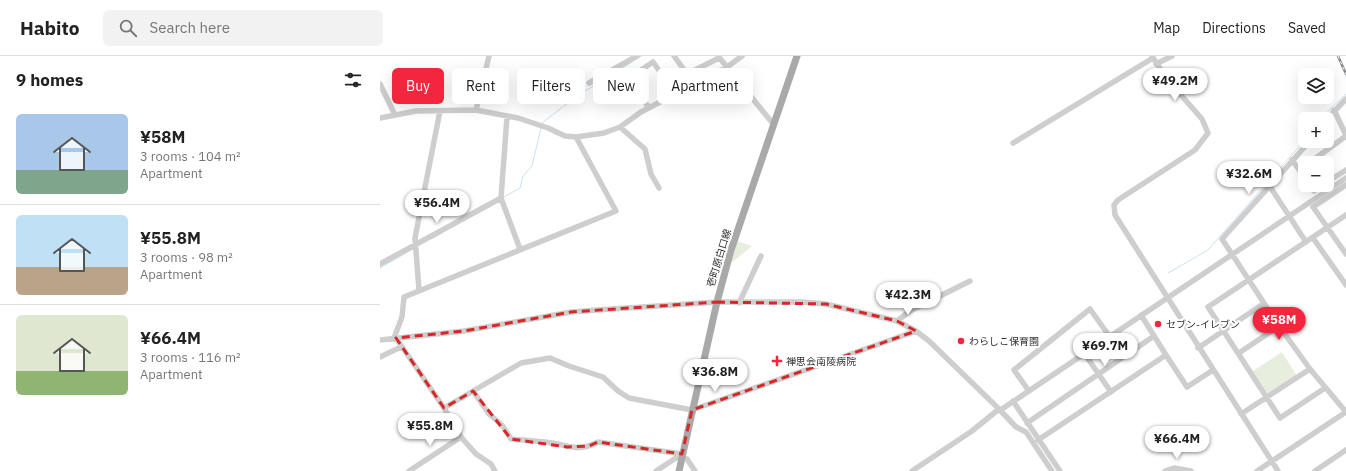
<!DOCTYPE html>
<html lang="en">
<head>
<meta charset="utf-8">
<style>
  :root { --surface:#fff; --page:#f2f2f2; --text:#222; --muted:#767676; --line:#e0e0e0; --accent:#f4263d }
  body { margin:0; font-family:"IBM Plex Sans","Noto Sans JP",sans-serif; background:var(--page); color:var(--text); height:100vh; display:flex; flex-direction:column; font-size:15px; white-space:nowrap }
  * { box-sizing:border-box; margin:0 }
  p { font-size:13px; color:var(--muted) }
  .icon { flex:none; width:22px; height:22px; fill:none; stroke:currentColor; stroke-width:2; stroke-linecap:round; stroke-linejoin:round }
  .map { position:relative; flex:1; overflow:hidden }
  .side { display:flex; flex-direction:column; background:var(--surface); width:380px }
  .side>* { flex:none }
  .banner { position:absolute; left:12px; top:12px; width:380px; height:36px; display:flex; gap:8px }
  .controls { position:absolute; left:918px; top:12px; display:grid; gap:8px }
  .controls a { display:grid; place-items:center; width:36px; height:36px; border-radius:6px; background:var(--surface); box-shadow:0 4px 16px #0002; font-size:20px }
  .price { position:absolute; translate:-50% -34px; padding:0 9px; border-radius:14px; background:#fff; color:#222; font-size:13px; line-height:26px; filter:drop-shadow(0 1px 2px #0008) }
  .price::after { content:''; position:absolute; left:50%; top:24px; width:12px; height:9px; margin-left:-6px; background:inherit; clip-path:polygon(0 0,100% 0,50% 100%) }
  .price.current { background:var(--accent); color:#fff }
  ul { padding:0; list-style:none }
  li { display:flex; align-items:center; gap:12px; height:100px; padding:0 16px }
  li+li { border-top:1px solid var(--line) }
  li span { display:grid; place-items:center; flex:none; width:112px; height:80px; border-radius:6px; color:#555 }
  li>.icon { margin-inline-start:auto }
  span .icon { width:48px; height:48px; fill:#fffc; stroke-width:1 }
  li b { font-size:17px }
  h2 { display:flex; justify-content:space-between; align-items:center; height:48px; padding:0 16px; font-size:17px }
  .tag { padding:0 14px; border-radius:6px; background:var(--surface); box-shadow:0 4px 16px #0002; font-size:14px; line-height:36px }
  .tag.current { background:var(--accent); color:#fff }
  header { display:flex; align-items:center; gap:24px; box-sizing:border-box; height:56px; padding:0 20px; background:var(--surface); border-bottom:1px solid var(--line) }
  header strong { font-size:19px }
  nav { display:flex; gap:22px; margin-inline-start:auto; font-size:14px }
  .search { width:280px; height:36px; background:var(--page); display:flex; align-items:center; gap:10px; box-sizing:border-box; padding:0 14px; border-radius:6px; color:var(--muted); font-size:15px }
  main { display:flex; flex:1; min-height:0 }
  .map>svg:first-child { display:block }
</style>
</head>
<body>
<header>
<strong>Habito</strong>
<div class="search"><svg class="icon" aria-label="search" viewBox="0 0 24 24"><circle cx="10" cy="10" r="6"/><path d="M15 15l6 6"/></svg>Search here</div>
<nav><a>Map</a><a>Directions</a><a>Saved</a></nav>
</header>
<main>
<section class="side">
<h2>9 homes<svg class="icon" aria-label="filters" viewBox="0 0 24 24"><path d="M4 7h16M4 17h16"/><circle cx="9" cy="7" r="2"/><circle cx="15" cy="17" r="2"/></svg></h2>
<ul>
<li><span style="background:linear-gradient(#a9c7e8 70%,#7fa58c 0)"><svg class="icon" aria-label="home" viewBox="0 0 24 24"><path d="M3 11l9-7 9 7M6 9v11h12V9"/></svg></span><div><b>¥58M</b><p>3 rooms · 104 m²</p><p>Apartment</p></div></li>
<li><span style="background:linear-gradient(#bfe0f5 65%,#b9a48a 0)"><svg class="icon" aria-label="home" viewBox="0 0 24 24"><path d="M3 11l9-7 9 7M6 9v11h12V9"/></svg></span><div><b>¥55.8M</b><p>3 rooms · 98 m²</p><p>Apartment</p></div></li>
<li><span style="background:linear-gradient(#dfe7d0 70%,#8fb573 0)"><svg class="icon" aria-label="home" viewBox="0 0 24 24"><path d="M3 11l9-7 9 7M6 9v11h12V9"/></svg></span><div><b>¥66.4M</b><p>3 rooms · 116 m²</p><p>Apartment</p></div></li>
</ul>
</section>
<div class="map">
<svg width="966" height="415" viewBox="0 0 966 415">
  <rect width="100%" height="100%" fill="#fff"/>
  <path fill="#e7eede" d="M 357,185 L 372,190 L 350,208 Z
    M 902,296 L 917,320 L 888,338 L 873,315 Z"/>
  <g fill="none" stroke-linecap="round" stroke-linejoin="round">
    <path stroke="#c9e2ef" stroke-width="1" d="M 258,2 L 262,0
      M 966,19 L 966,20
      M 943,63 L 949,54 L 966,38
      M 162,67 L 197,40 L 252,6
      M 124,141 L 140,132 L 143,120 L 152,110 L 161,72
      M 51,183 L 62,177
      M 0,212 L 33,193
      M 788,217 L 828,194 L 925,84"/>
    <path stroke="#cecece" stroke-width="5.5" d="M 294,0 L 307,18 L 339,2
      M 338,0 L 394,69
      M 772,0 L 786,22 L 822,63 L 828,77 L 815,94 L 738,144 L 734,149 L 735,159 L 898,415
      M 776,8 L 792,0
      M 209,27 L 257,0
      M 0,28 L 15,59
      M 269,52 L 249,22 L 273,6 L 296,38
      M 96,54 L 109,0
      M 954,54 L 966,79
      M 127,61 L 121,142 L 140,193
      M 0,62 L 36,55 L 96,54 L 138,62 L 168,72 L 185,80 L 196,81 L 224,77 L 240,71 L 261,56 L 347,11 L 362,0
      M 947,63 L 966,43
      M 240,71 L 265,93 L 271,118 L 279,132
      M 930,85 L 842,183 L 899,270 L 930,313 L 966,356
      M 633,87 L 773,2
      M 912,104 L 925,122
      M 929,107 L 966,80
      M 947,126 L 966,114
      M 889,129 L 926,186
      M 930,129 L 934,135 L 943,129
      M 966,129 L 933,151 L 966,198
      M 933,182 L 966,229
      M 0,208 L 121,142
      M 39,234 L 35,182 L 60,55
      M 359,247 L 381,200
      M 761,259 L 786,299
      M 517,265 L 530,255 L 590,225
      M 14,282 L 22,261 L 24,241 L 236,155 L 196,81
      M 16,282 L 64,352 L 81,381 L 96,398 L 111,408 L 115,415
      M 0,284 L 84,275 L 191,256 L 217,254 L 337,246 L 421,246 L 446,248 L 517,265 L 536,275 L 549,285 L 619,353 L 622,353 L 966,122
      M 818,292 L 883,248
      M 704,297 L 731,336
      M 859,297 L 899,270
      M 0,301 L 21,291
      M 945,332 L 900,362 L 828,251 L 966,159
      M 93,335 L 109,358 L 122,369 L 131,383 C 144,384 158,385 172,387 C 192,390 198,396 218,386 L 302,398
      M 649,335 L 634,314 L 710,253 L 730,281
      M 633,345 L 680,415
      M 64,352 L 141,307 L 170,302 L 189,310 L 223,321 L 238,335 L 249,342 L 312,354 L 536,275
      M 861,358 L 930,313
      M 647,367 L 774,280
      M 658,384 L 786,299 L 807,331 L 833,314
      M 301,402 L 307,403 L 315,415
      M 29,415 L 81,381
      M 276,415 L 302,398
      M 532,415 L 592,375 L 619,353 L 636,371 L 646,376 L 672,415
      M 785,415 L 794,412 L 811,415
      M 877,415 L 966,356
      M 935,415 L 966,394"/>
    <path stroke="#a9a9a9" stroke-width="7" d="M 299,415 L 337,246 L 351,194 L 417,0"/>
    <defs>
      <path id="rail" d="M 958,0 L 966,18"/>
    </defs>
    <use href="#rail" stroke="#868686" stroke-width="2.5"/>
    <use href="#rail" stroke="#fff" stroke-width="1" stroke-dasharray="3" stroke-linecap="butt"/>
  </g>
  <path fill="none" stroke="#d62828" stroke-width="3" stroke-dasharray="8 5" stroke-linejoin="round" d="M 337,246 L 446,248 L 517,265 L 536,275 L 312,354 L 302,398 L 218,386 L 209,390 L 187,391 L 131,383 L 93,335 L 64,352 L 16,282 L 84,275 L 191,256 Z"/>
  <g fill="#f4263d" stroke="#fff" stroke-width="1.5">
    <circle cx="778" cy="268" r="4"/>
    <circle cx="581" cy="285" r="4"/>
    <path d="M395 299h4v4h4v4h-4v4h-4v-4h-4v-4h4z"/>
  </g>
  <g text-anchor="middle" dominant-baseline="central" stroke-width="4" stroke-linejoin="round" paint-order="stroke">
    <g font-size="10" fill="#313131" stroke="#fff">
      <text transform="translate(339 202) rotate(-73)">壱町原白口線</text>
    </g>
    <g font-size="10" fill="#313131" stroke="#fff" text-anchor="start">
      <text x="786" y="268">セブン-イレブン</text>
      <text x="589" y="285">わらしこ保育園</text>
      <text x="406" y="305">禅思会南陵病院</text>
    </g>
  </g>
</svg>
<div class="controls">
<a><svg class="icon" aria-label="layers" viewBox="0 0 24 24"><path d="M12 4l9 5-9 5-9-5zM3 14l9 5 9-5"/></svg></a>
<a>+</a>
<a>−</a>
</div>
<b class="price" style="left:795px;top:46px">¥49.2M</b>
<b class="price" style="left:869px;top:139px">¥32.6M</b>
<b class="price" style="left:57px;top:168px">¥56.4M</b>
<b class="price" style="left:528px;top:260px">¥42.3M</b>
<b class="price current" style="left:899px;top:285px">¥58M</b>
<b class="price" style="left:725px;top:311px">¥69.7M</b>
<b class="price" style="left:335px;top:337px">¥36.8M</b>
<b class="price" style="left:50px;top:391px">¥55.8M</b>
<b class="price" style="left:797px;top:404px">¥66.4M</b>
<div class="banner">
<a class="tag current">Buy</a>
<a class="tag">Rent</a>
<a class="tag">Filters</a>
<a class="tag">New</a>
<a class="tag">Apartment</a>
</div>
</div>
</main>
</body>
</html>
